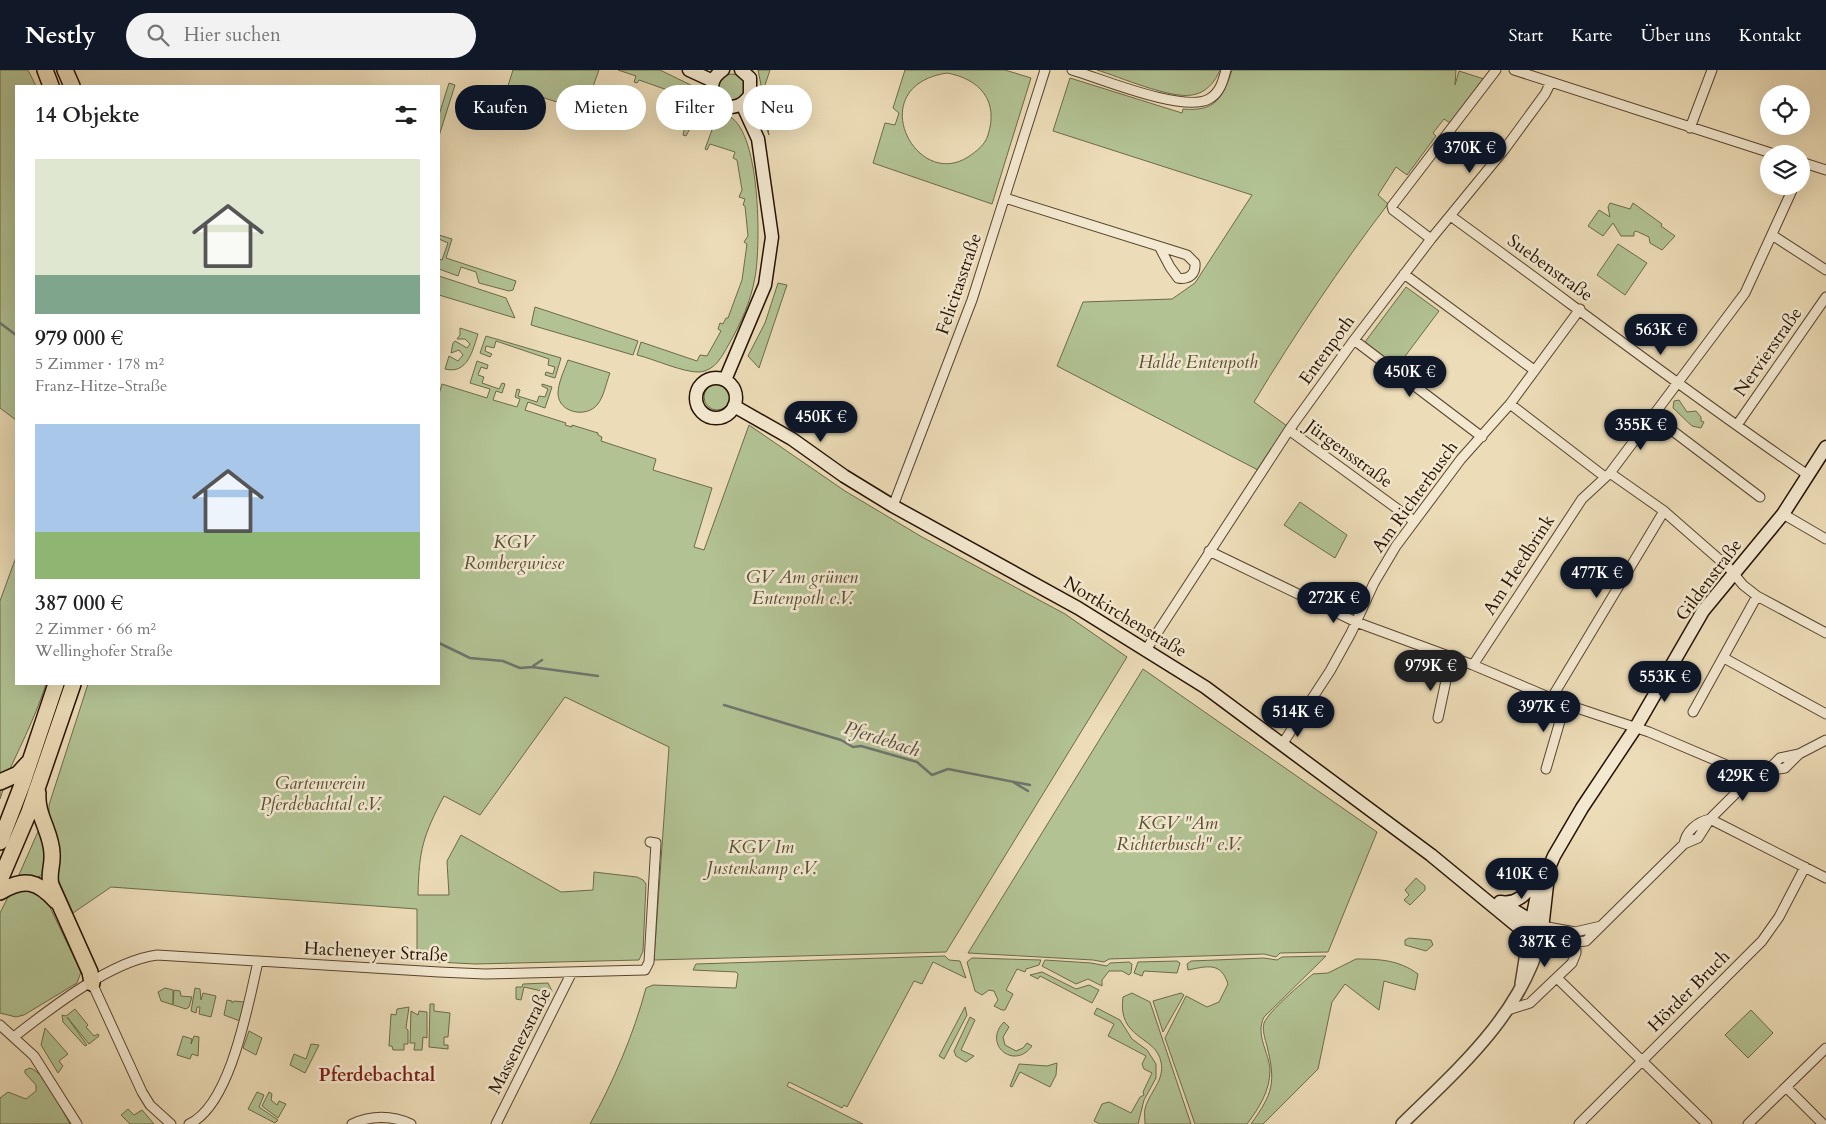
<!DOCTYPE html>
<html lang="de">
<head>
<meta charset="utf-8">
<style>
  :root { --surface:#fff; --page:#f2f2f2; --text:#202124; --muted:#757577; --accent:#111827 }
  body { margin:0; font-family:Cardo,serif; background:var(--page); color:var(--text); height:100vh; display:flex; flex-direction:column; font-size:19px; white-space:nowrap }
  * { box-sizing:border-box; margin:0 }
  p { font-size:16px; color:var(--muted) }
  .icon { flex:none; width:28px; height:28px; fill:none; stroke:currentColor; stroke-width:2; stroke-linecap:round; stroke-linejoin:round }
  .map { position:relative; flex:1; overflow:hidden }
  .drawer { position:absolute; left:15px; top:15px; width:425px; height:600px; display:flex; flex-direction:column; background:var(--surface); border-radius:0px; box-shadow:0 5px 20px #0002 }
  .drawer>* { flex:none }
  .top-card { position:absolute; left:455px; top:15px; width:475px; height:45px; display:flex; gap:10px }
  .tools { position:absolute; left:1760px; top:15px; display:grid; gap:10px }
  .tools a { display:grid; place-items:center; width:50px; height:50px; border-radius:50%; background:var(--surface); box-shadow:0 5px 20px #0002; font-size:25px }
  .price { position:absolute; translate:-50% -42px; padding:0 11px; border-radius:18px; background:var(--accent); color:#fff; font-size:16px; line-height:32px; filter:drop-shadow(0 1px 2px #0008) }
  .price::after { content:''; position:absolute; left:50%; top:30px; width:15px; height:11px; margin-left:-8px; background:inherit; clip-path:polygon(0 0,100% 0,50% 100%) }
  .price.on { background:#222; color:#fff }
  ul { padding:0; list-style:none }
  li { display:grid; align-content:center; gap:10px; height:265px; padding:0 20px }
  li span { display:grid; place-items:center; height:155px; border-radius:0px; color:#555 }
  li>.icon { margin-inline-start:auto }
  span .icon { width:90px; height:90px; fill:#fffc; stroke-width:1 }
  li b { font-size:21px }
  h2 { display:flex; justify-content:space-between; align-items:center; height:60px; padding:0 20px; font-size:21px }
  .pill { padding:0 18px; border-radius:22px; background:var(--surface); box-shadow:0 5px 20px #0002; font-size:18px; line-height:45px }
  .pill.on { background:var(--accent); color:#fff }
  header { display:flex; align-items:center; gap:30px; box-sizing:border-box; height:70px; padding:0 25px; background:var(--accent); color:#fff }
  header strong { font-size:24px }
  nav { display:flex; gap:28px; margin-inline-start:auto; font-size:18px }
  .search { width:350px; height:45px; background:var(--page); display:flex; align-items:center; gap:12px; box-sizing:border-box; padding:0 18px; border-radius:28px; color:var(--muted); font-size:19px }
  .map>svg:first-child { display:block }
</style>
</head>
<body>
<header>
<strong>Nestly</strong>
<div class="search"><svg class="icon" aria-label="search" viewBox="0 0 24 24"><circle cx="10" cy="10" r="6"/><path d="M15 15l6 6"/></svg>Hier suchen</div>
<nav><a>Start</a><a>Karte</a><a>Über uns</a><a>Kontakt</a></nav>
</header>
<div class="map">
<svg width="1826" height="1054" viewBox="0 0 1826 1054">
  <rect width="100%" height="100%" fill="#ecdcb7"/>
  <filter id="stains"><feTurbulence type="fractalNoise" baseFrequency=".004" numOctaves="4"/><feColorMatrix values="0 0 0 0 .2 0 0 0 0 .09 0 0 0 0 .02 0 0 0 .5 -.17"/></filter>
  <radialGradient id="worn" r=".72"><stop offset=".6" stop-color="#630" stop-opacity="0"/><stop offset="1" stop-color="#630" stop-opacity=".3"/></radialGradient>
  <path fill="#b2c293" stroke="#6c6a4a" fill-rule="evenodd" d="M 0,0 L 28,0 L 36,16 L 16,16 L 16,350 L 0,338 Z
    M 513,0 L 599,0 L 584,41 L 508,16 Z
    M 618,0 L 660,0 L 701,20 L 706,27 L 704,32 L 686,66 L 683,65 L 690,35 L 688,30 L 673,25 L 673,22 L 639,10 L 637,13 L 634,12 L 636,6 Z
    M 758,0 L 770,0 L 762,24 L 769,65 L 757,34 L 761,15 Z
    M 905,0 L 1005,0 L 1031,8 L 992,134 L 873,93 L 885,53 L 895,55 L 899,43 L 893,38 ZM 947,3 C 980,9 999,31 988,65 C 985,75 977,81 968,87 C 915,121 862,16 947,3 Z
    M 1097,0 L 1220,0 C 1215,12 1206,23 1192,25 C 1170,29 1120,7 1097,0 Z
    M 1232,0 L 1456,0 L 1455,15 L 1459,1 L 1484,9 L 1450,53 L 1444,49 L 1433,63 L 1436,66 L 1407,105 L 1396,97 L 1378,125 L 1388,134 C 1340,197 1295,264 1254,332 L 1287,356 L 1258,400 L 1057,296 L 1083,232 L 1172,229 L 1195,213 L 1252,125 L 1053,61 L 1070,8 L 1182,43 L 1183,39 C 1215,42 1223,28 1232,0 Z
    M719 17a13 13 0 1 1 26 0a13 13 0 1 1-26 0Z
    M 449,13 L 455,15 L 439,66 L 439,45 Z
    M 726,45 C 761,55 761,177 755,207 C 751,231 741,253 729,274 C 722,286 716,300 700,302 C 684,303 654,289 637,285 L 641,272 L 697,291 L 700,285 L 707,286 L 721,261 L 718,259 L 720,253 L 723,254 L 726,248 L 728,248 L 742,210 L 747,174 L 744,172 L 748,166 L 745,136 L 743,135 L 745,129 L 739,127 L 742,120 L 737,90 L 733,88 L 735,82 L 710,74 L 707,80 L 705,79 L 713,57 Z
    M 1610,133 L 1630,139 L 1633,133 L 1662,154 L 1661,156 L 1675,166 L 1662,180 L 1650,173 L 1649,167 L 1636,161 L 1634,162 L 1634,166 L 1621,166 L 1613,153 L 1603,166 L 1588,156 L 1599,140 L 1610,147 L 1608,137 Z
    M 439,165 L 452,169 L 446,188 L 516,211 L 513,220 L 509,221 L 479,213 L 476,202 L 461,197 L 458,206 L 439,199 L 439,189 L 442,190 L 448,173 L 439,169 Z
    M 1618,174 L 1647,193 L 1625,225 L 1597,205 Z
    M 439,206 L 506,228 L 515,248 L 439,225 Z
    M 778,213 L 787,215 L 759,298 L 748,286 L 765,253 Z
    M 1406,217 L 1439,241 L 1397,297 L 1365,272 Z
    M 535,237 L 638,271 L 633,285 L 531,255 Z
    M 460,258 L 478,264 C 473,279 468,305 445,299 L 449,286 L 458,291 L 463,285 L 459,280 L 451,283 L 453,273 L 455,271 L 467,278 L 470,274 L 465,269 L 457,269 L 460,265 Z
    M 486,266 L 561,288 L 555,308 L 545,305 L 546,302 L 553,304 L 555,297 L 548,295 L 549,289 L 496,271 L 494,278 L 486,276 L 485,281 L 492,284 L 490,287 L 480,283 Z
    M 568,290 L 610,303 C 606,313 604,327 597,335 C 586,348 559,343 558,324 C 558,313 564,301 568,290 Z
    M 477,291 L 488,295 L 487,299 L 481,297 L 478,305 L 484,307 L 482,313 L 499,319 L 502,313 L 505,314 L 502,323 L 496,321 L 493,330 L 517,337 L 520,329 L 515,327 L 517,319 L 520,320 L 518,326 L 537,332 L 539,326 L 545,327 L 548,319 L 542,316 L 542,314 L 552,317 L 545,338 L 528,332 L 525,340 L 566,353 L 565,355 L 572,357 L 572,355 L 598,363 L 598,365 L 602,367 L 601,371 L 656,389 L 653,400 L 712,418 L 694,477 L 704,480 L 749,355 L 845,421 L 922,467 L 1065,544 L 1127,587 L 946,882 L 654,890 L 669,677 L 565,627 L 480,745 L 444,726 C 423,766 419,779 418,825 L 449,825 L 447,791 L 461,765 L 561,822 L 593,820 L 594,802 L 637,807 L 643,810 L 646,814 L 643,881 L 639,890 L 475,894 L 417,891 L 417,839 L 111,817 L 73,843 L 57,807 L 59,781 L 49,748 L 49,735 L 88,614 L 439,614 L 439,324 L 442,314 L 487,328 L 490,319 L 470,313 Z
    M704 327a13 13 0 1 1 26 0a13 13 0 1 1-26 0Z
    M 1679,330 L 1687,342 L 1696,341 L 1701,347 L 1701,351 L 1704,352 L 1701,358 L 1692,356 L 1673,338 L 1674,331 Z
    M 1300,432 L 1347,465 L 1335,488 L 1284,455 Z
    M 16,487 L 16,614 L 46,614 C 35,649 17,682 2,717 L 4,717 L 0,729 L 0,531 Z
    M 1143,599 L 1377,762 L 1328,882 L 1280,883 L 1276,887 L 1264,884 L 1109,889 L 1104,892 L 1093,890 L 968,883 Z
    M 40,757 L 49,780 L 44,804 L 38,807 L 18,807 Z
    M 1416,808 L 1425,816 L 1425,820 L 1410,835 L 1404,830 L 1409,825 L 1405,820 Z
    M 28,820 L 38,823 L 46,829 L 81,902 L 77,913 L 24,945 L 16,947 L 0,943 L 0,843 L 8,827 L 18,821 Z
    M 1409,868 L 1431,870 L 1433,875 L 1426,881 L 1405,875 L 1405,870 Z
    M 945,886 L 949,890 L 960,891 L 966,908 L 933,892 L 922,914 L 914,911 L 847,1037 L 844,1035 L 842,1038 L 789,1012 L 787,1016 L 863,1054 L 590,1054 C 614,1010 633,966 646,918 L 653,915 L 736,918 L 738,904 L 736,902 L 693,900 L 696,894 Z
    M 1326,886 L 1264,947 C 1255,965 1269,982 1270,1000 C 1270,1021 1259,1038 1247,1054 L 1195,1054 L 1165,968 L 1186,926 L 1207,937 L 1219,932 L 1228,914 C 1221,892 1208,896 1188,900 L 1187,894 L 1191,891 L 1264,888 L 1277,890 L 1282,887 Z
    M 972,888 L 1041,890 L 1039,895 L 1026,899 L 1025,902 L 1017,899 L 1006,920 L 1013,924 L 1005,940 L 1002,940 L 994,936 L 998,930 L 994,921 L 989,920 L 982,925 L 975,921 L 967,892 Z
    M 1356,889 C 1380,889 1399,890 1418,904 L 1415,920 L 1384,911 L 1379,940 L 1345,914 L 1332,932 L 1318,999 L 1263,1054 L 1251,1054 C 1273,1023 1276,1013 1267,976 C 1265,969 1262,960 1264,953 C 1268,942 1302,913 1313,904 L 1328,903 Z
    M 1045,890 L 1091,893 L 1107,896 L 1110,893 L 1129,892 L 1132,894 L 1131,903 L 1129,905 L 1122,901 L 1109,901 L 1102,910 L 1102,916 L 1088,909 L 1076,914 L 1042,896 Z
    M 1177,891 L 1180,893 L 1177,903 L 1144,901 L 1142,906 L 1134,903 L 1138,892 Z
    M 1042,902 L 1076,919 L 1089,915 L 1099,920 L 1092,933 L 1040,906 L 1038,909 L 1030,905 Z
    M 548,913 L 552,921 L 547,933 L 544,932 L 546,922 L 524,917 L 521,930 L 516,929 L 516,917 L 522,917 L 523,914 Z
    M 165,918 L 173,920 L 173,934 L 174,920 L 180,921 L 181,926 L 192,927 L 189,937 L 186,939 L 161,931 L 158,922 Z
    M 195,918 L 200,919 L 201,930 L 203,923 L 216,926 L 211,947 L 199,944 L 200,937 L 197,937 L 196,943 L 191,941 Z
    M 1132,923 L 1150,932 L 1191,1054 L 1145,1054 C 1145,1049 1144,1043 1145,1039 C 1149,1022 1165,1011 1161,992 C 1156,965 1117,970 1123,927 Z
    M 1181,923 L 1184,925 L 1163,962 L 1153,931 Z
    M 227,930 L 232,931 L 232,933 L 234,931 L 244,932 L 240,951 L 224,945 Z
    M 430,934 L 434,934 L 434,941 L 450,943 L 448,967 L 444,967 L 444,975 L 448,975 L 448,979 L 429,977 Z
    M 409,937 L 406,958 L 408,960 L 408,974 L 404,974 L 404,980 L 393,980 L 392,976 L 389,976 L 391,944 L 396,945 L 397,939 Z
    M 965,937 L 967,945 L 944,989 L 939,986 Z
    M 1097,938 L 1120,950 L 1132,969 L 1147,980 L 1156,994 L 1156,1008 L 1144,1030 L 1138,1054 L 1100,1054 L 1094,1051 L 1102,1034 L 1109,1032 L 1131,1043 L 1140,1027 L 1144,1025 L 1143,1022 L 1152,1003 L 1144,999 L 1142,994 L 1146,986 L 1108,966 L 1114,954 L 1094,944 Z
    M 75,939 L 88,955 L 86,957 L 94,966 L 98,964 L 99,966 L 89,974 L 67,947 L 87,975 L 85,976 L 63,952 L 62,945 L 66,946 Z
    M 1751,940 L 1773,963 L 1748,988 L 1725,965 Z
    M 411,941 L 418,945 L 419,941 L 427,942 L 427,968 L 423,967 L 422,980 L 414,980 L 415,973 L 410,973 Z
    M 970,947 L 975,950 L 961,980 L 974,986 L 966,992 L 956,986 L 954,981 Z
    M 1004,952 L 1009,957 L 1003,967 L 1005,975 L 1016,981 L 1023,978 L 1027,973 L 1032,976 C 1014,1001 982,974 1004,952 Z
    M 45,958 L 68,984 L 59,991 L 63,996 L 58,1003 L 41,975 Z
    M 249,961 L 262,968 L 256,985 L 243,978 Z
    M 183,966 L 192,969 L 191,974 L 194,966 L 199,967 L 198,986 L 192,984 L 190,989 L 177,985 Z
    M 311,974 L 319,975 L 305,1003 L 290,995 L 294,984 L 306,989 Z
    M 1057,993 L 1056,1005 L 1050,1017 L 1020,1002 L 1012,1017 L 1010,1016 L 1019,994 L 1047,996 Z
    M 30,998 C 46,1003 61,1039 70,1054 L 0,1054 L 0,1028 L 8,1022 L 26,1029 L 36,1021 L 36,1015 L 25,1003 L 25,1000 Z
    M 257,1022 L 264,1025 L 259,1037 L 278,1050 L 275,1053 L 248,1039 Z
    M 269,1022 L 272,1024 L 271,1030 L 277,1035 L 279,1031 L 286,1034 L 278,1048 L 262,1036 Z
    M 128,1039 L 134,1045 L 142,1040 L 154,1054 L 130,1054 L 121,1045 Z"/>
  <g fill="none" stroke-linecap="round" stroke-linejoin="round">
    <path stroke="#6d766e" stroke-width="2.5" d="M 0,253 L 16,265
      M 439,573 L 470,588 L 503,591 L 520,598 L 532,597 L 598,606
      M 533,596 L 542,590
      M 724,635 L 841,670 L 853,677 L 861,676 L 917,692 L 932,705 L 948,699 L 1030,715
      M 1013,712 L 1028,721"/>
    <defs>
      <path id="minor" d="M 1072,0 C 1102,9 1183,43 1209,29 C 1220,23 1223,11 1226,0
        M 1514,0 L 1774,84
        M 1690,58 L 1712,0
        M 1801,92 L 1826,100
        M 1005,128 L 1187,185 L 1195,193 C 1196,204 1189,210 1178,208 L 1170,197 L 1160,178
        M 1452,147 C 1571,233 1687,323 1808,405
        M 1772,165 L 1826,200
        M 1431,169 L 1393,140 L 1392,136 L 1496,0
        M 1404,204 L 1534,300
        M 1354,270 L 1482,367
        M 1510,334 L 1605,407
        M 1653,346 L 1760,427
        M 1737,355 L 1826,227
        M 1289,360 L 1414,451
        M 1610,403 L 1664,441 L 1729,498 L 1743,515 L 1757,526 L 1826,563
        M 893,436 L 972,230 L 1045,0
        M 1783,444 L 1826,469
        M 1209,481 L 1356,552 L 1473,595 L 1565,634 L 1649,662 L 1736,699 L 1750,709
        M 1146,580 L 1289,360 L 1354,270 L 1431,169 L 1504,80 L 1545,24 L 1551,12
        M 1724,588 L 1826,644
        M 1473,595 L 1582,429 L 1610,403 L 1745,223 L 1794,116
        M 1551,629 L 1664,441
        M 1693,642 L 1757,526
        M 1438,648 L 1451,587
        M 1283,673 L 1330,601 L 1351,563 L 1374,513 L 1396,476 L 1461,389 L 1510,334 L 1580,239
        M 1546,699 L 1565,634
        M 1767,701 L 1780,688 L 1799,684
        M 1710,749 L 1826,808
        M 1684,774 C 1686,761 1697,752 1710,749
        M 1542,856 L 1575,862 L 1601,856
        M 1541,868 L 1576,872 L 1586,871 L 1684,774 L 1698,768 L 1710,749 L 1750,709 L 1767,701 L 1785,698 L 1799,684 L 1826,670
        M 1557,908 L 1707,1054
        M 92,913 L 142,1022 L 150,1035 L 171,1054
        M 1508,940 L 1530,933 L 1572,893 L 1576,883 L 1575,862
        M 0,955 L 34,986 L 77,1054
        M 15,966 C 51,938 111,891 157,885 L 439,902 L 485,904 L 645,900 L 649,892 L 656,773 L 650,772
        M 1786,1017 L 1823,1054
        M 189,1054 C 231,1035 248,934 258,892
        M 352,1054 C 372,1045 391,1045 411,1054
        M 496,1054 L 572,902
        M 1579,1054 L 1762,871 L 1779,847 L 1805,797
        M 1748,1054 L 1826,978"/>
      <path id="tertiary" d="M 1521,914 L 1529,864
        M 1402,1054 C 1458,999 1520,946 1541,868"/>
      <path id="secondary" d="M 689,0 L 713,11
        M 723,0 C 694,18 730,56 750,25 L 750,8 L 741,0
        M696 328a20 20 0 1 1 40 0a20 20 0 1 1-40 0Z
        M 725,310 L 765,215 L 772,167 L 758,69 L 742,34
        M 734,336 L 792,369 L 844,406 L 893,436 L 1078,538 L 1205,617 L 1431,785 L 1516,855 L 1529,864 L 1541,868 L 1549,797
        M 1500,832 C 1523,836 1531,814 1546,801
        M 1503,834 L 1537,854
        M 1529,864 L 1537,825 L 1554,786 L 1582,738 L 1636,657 L 1703,541 L 1783,444 L 1826,377"/>
      <path id="trunk" d="M 45,0 L 51,16
        M 65,0 L 72,16
        M 0,712 L 18,704 L 28,693
        M 38,723 C 36,745 52,763 52,784 C 53,795 48,804 51,815 L 90,902 L 92,913
        M 0,772 L 22,715 L 56,614
        M 0,810 L 29,742 L 73,614
        M 0,822 C 24,807 38,811 56,831"/>
    </defs>
    <use href="#minor" stroke="#58442e" stroke-width="11"/>
    <use href="#tertiary" stroke="#58442e" stroke-width="14"/>
    <use href="#secondary" stroke="#261200" stroke-width="15"/>
    <use href="#trunk" stroke="#261200" stroke-width="18"/>
    <use href="#minor" stroke="#f3e8d0" stroke-width="9"/>
    <use href="#tertiary" stroke="#f3e8d0" stroke-width="11"/>
    <use href="#secondary" stroke="#f3e8d0" stroke-width="12"/>
    <use href="#trunk" stroke="#ecdcb7" stroke-width="15"/>
  </g>
  <g text-anchor="middle" dominant-baseline="central" stroke-width="5" stroke-linejoin="round" paint-order="stroke">
    <g font-size="18" fill="#261200" stroke="#f3e8d0">
      <text transform="translate(1550 198) rotate(36)">Suebenstraße</text>
      <text transform="translate(959 214) rotate(-71)">Felicitasstraße</text>
      <text transform="translate(1327 280) rotate(-54)">Entenpoth</text>
      <text transform="translate(1768 282) rotate(-55)">Nervierstraße</text>
      <text transform="translate(1349 384) rotate(36)">Jürgensstraße</text>
      <text transform="translate(1415 427) rotate(-54)">Am Richterbusch</text>
      <text transform="translate(1519 495) rotate(-57)">Am Heedbrink</text>
      <text transform="translate(1709 510) rotate(-53)">Gildenstraße</text>
      <text transform="translate(1125 547) rotate(31)">Nortkirchenstraße</text>
      <text transform="translate(376 882) rotate(3)">Hacheneyer Straße</text>
      <text transform="translate(1689 921) rotate(-45)">Hörder Bruch</text>
      <text transform="translate(520 971) rotate(-63)">Massenezstraße</text>
    </g>
    <g font-size="18" font-style="italic" fill="#575033" stroke="#f3e8d0">
      <text x="1198" y="292">Halde Entenpoth</text>
      <text x="514" y="472">KGV<tspan x="514" dy="21">Rombergwiese</tspan></text>
      <text x="802" y="507">GV Am grünen<tspan x="802" dy="21">Entenpoth e.V.</tspan></text>
      <text x="320" y="713">Gartenverein<tspan x="320" dy="21">Pferdebachtal e.V.</tspan></text>
      <text x="1178" y="753">KGV "Am<tspan x="1178" dy="21">Richterbusch" e.V.</tspan></text>
      <text x="761" y="777">KGV Im<tspan x="761" dy="21">Justenkamp e.V.</tspan></text>
    </g>
    <g font-size="19" font-style="italic" fill="#4f4c40" stroke="#f3e8d0">
      <text transform="translate(882 669) rotate(18)">Pferdebach</text>
    </g>
    <g font-size="19" font-weight="bold" fill="#7a1f14" stroke="#f3e8d0">
      <text x="377" y="1005">Pferdebachtal</text>
    </g>
  </g>
  <rect width="100%" height="100%" filter="url(#stains)"/>
  <rect width="100%" height="100%" fill="url(#worn)"/>
</svg>
<div class="tools">
<a><svg class="icon" aria-label="locate" viewBox="0 0 24 24"><circle cx="12" cy="12" r="6"/><path d="M12 2v4M12 18v4M2 12h4M18 12h4"/></svg></a>
<a><svg class="icon" aria-label="layers" viewBox="0 0 24 24"><path d="M12 4l9 5-9 5-9-5zM3 14l9 5 9-5"/></svg></a>
</div>
<b class="price" style="left:1470px;top:104px">370K €</b>
<b class="price" style="left:1661px;top:286px">563K €</b>
<b class="price" style="left:1410px;top:328px">450K €</b>
<b class="price" style="left:821px;top:373px">450K €</b>
<b class="price" style="left:1641px;top:381px">355K €</b>
<b class="price" style="left:1597px;top:529px">477K €</b>
<b class="price" style="left:1334px;top:554px">272K €</b>
<b class="price on" style="left:1431px;top:622px">979K €</b>
<b class="price" style="left:1665px;top:633px">553K €</b>
<b class="price" style="left:1544px;top:663px">397K €</b>
<b class="price" style="left:1298px;top:668px">514K €</b>
<b class="price" style="left:1743px;top:732px">429K €</b>
<b class="price" style="left:1522px;top:830px">410K €</b>
<b class="price" style="left:1545px;top:898px">387K €</b>
<div class="top-card">
<a class="pill on">Kaufen</a>
<a class="pill">Mieten</a>
<a class="pill">Filter</a>
<a class="pill">Neu</a>
</div>
<section class="drawer">
<h2>14 Objekte<svg class="icon" aria-label="filters" viewBox="0 0 24 24"><path d="M4 7h16M4 17h16"/><circle cx="9" cy="7" r="2"/><circle cx="15" cy="17" r="2"/></svg></h2>
<ul>
<li><span style="background:linear-gradient(#dfe7d0 75%,#7fa58c 0)"><svg class="icon" aria-label="home" viewBox="0 0 24 24"><path d="M3 11l9-7 9 7M6 9v11h12V9"/></svg></span><div><b>979 000 €</b><p>5 Zimmer · 178 m²</p><p>Franz-Hitze-Straße</p></div></li>
<li><span style="background:linear-gradient(#a9c7e8 70%,#8fb573 0)"><svg class="icon" aria-label="home" viewBox="0 0 24 24"><path d="M3 11l9-7 9 7M6 9v11h12V9"/></svg></span><div><b>387 000 €</b><p>2 Zimmer · 66 m²</p><p>Wellinghofer Straße</p></div></li>
</ul>
</section>
</div>
</body>
</html>
